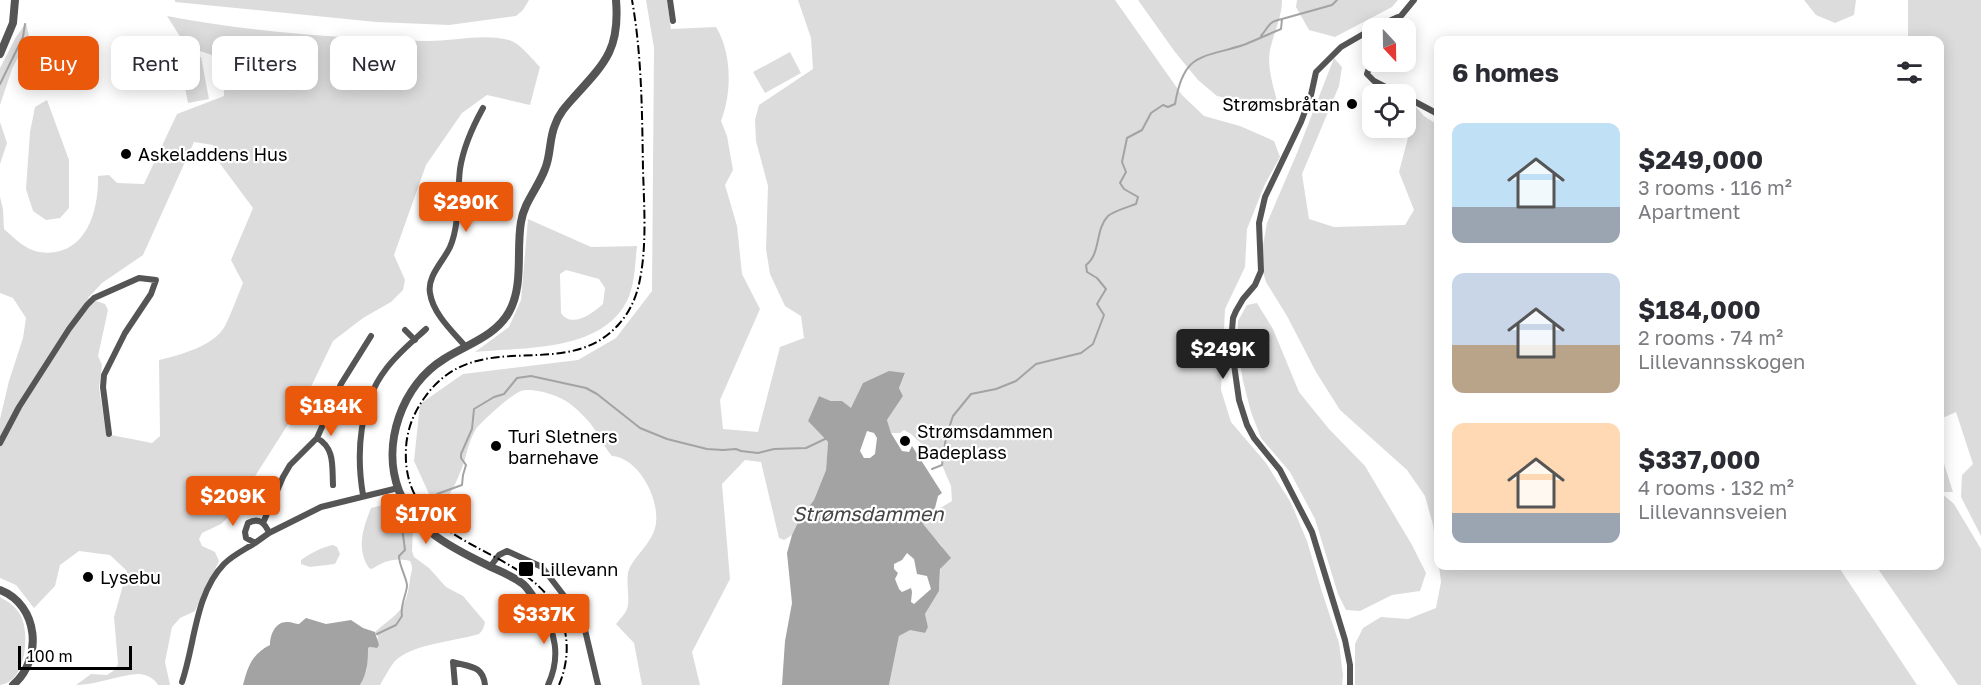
<!DOCTYPE html>
<html lang="en">
<head>
<meta charset="utf-8">
<style>
  :root { --surface:#fff; --page:#f7f7f7; --text:#2b2b33; --muted:#7c7c81; --accent:#ea580c }
  body { margin:0; font-family:"Golos Text",sans-serif; background:var(--page); color:var(--text); height:100vh; display:flex; flex-direction:column; font-size:22px; white-space:nowrap }
  * { box-sizing:border-box; margin:0 }
  p { font-size:20px; color:var(--muted) }
  .icon { flex:none; width:33px; height:33px; fill:none; stroke:currentColor; stroke-width:2; stroke-linecap:round; stroke-linejoin:round }
  .map { position:relative; flex:1; overflow:hidden }
  .details { position:absolute; left:1434px; top:36px; width:510px; height:534px; display:flex; flex-direction:column; background:var(--surface); border-radius:12px; box-shadow:0 3px 15px #0003 }
  .details>* { flex:none }
  .banner { position:absolute; left:18px; top:36px; width:570px; height:54px; display:flex; gap:12px }
  .needle { width:39px; rotate:158deg }
  .fabs { position:absolute; left:1362px; top:18px; display:grid; gap:12px }
  .fabs a { display:grid; place-items:center; width:54px; height:54px; border-radius:12px; background:var(--surface); box-shadow:0 3px 15px #0003; font-size:30px }
  .scale { position:absolute; left:18px; bottom:15px; width:114px; box-sizing:border-box; padding-left:6px; border:3px solid #000; border-top:0; font-size:16px; line-height:21px; white-space:nowrap; color:#000; -webkit-text-stroke:4px #fff; paint-order:stroke }
  .price { position:absolute; translate:-50% -51px; padding:0 14px; border-radius:6px; background:var(--accent); color:#fff; font-size:20px; line-height:39px; filter:drop-shadow(0 2px 3px #0008) }
  .price::after { content:''; position:absolute; left:50%; top:36px; width:18px; height:14px; margin-left:-9px; background:inherit; clip-path:polygon(0 0,100% 0,50% 100%) }
  .price.on { background:#222; color:#fff }
  ul { padding:0; list-style:none }
  li { display:flex; align-items:center; gap:18px; height:150px; padding:0 18px }
  li span { display:grid; place-items:center; flex:none; width:168px; height:120px; border-radius:12px; color:#555 }
  li>.icon { margin-inline-start:auto }
  span .icon { width:72px; height:72px; fill:#fffc; stroke-width:1 }
  li b { font-size:26px }
  h2 { display:flex; justify-content:space-between; align-items:center; height:72px; padding:0 18px; font-size:26px }
  .chip { padding:0 21px; border-radius:12px; background:var(--surface); box-shadow:0 3px 15px #0003; font-size:21px; line-height:54px }
  .chip.on { background:var(--accent); color:#fff }
  .map>svg:first-child { display:block }
</style>
</head>
<body>
<div class="map">
<svg width="1981" height="685" viewBox="0 0 1981 685">
  <rect width="100%" height="100%" fill="#fff"/>
  <path fill="#dcdcdc" fill-rule="evenodd" d="M 175,0 L 529,0 L 523,10 L 516,16 L 449,25 L 376,22 L 175,2 Z
    M 646,0 L 667,0 L 671,29 L 716,27 C 732,53 732,93 721,121 L 727,136 L 733,170 L 725,185 L 737,226 L 742,274 L 760,309 L 720,400 L 723,429 L 758,432 L 780,347 L 804,338 L 801,316 L 785,306 L 770,274 L 766,249 L 768,186 L 756,141 L 755,120 L 759,105 L 813,69 L 811,38 L 798,0 L 1115,0 L 1182,95 L 1204,116 L 1240,126 L 1274,141 L 1280,157 L 1265,184 L 1247,229 L 1245,267 L 1225,309 L 1221,390 L 1231,422 L 1266,463 L 1291,503 L 1307,541 L 1322,592 L 1339,643 L 1343,675 L 1342,685 L 889,685 L 899,636 L 910,629 L 924,633 L 928,627 L 925,614 L 939,591 L 942,546 L 929,533 L 922,524 L 934,512 L 952,501 L 951,486 L 942,465 L 945,451 L 930,452 L 911,434 L 904,430 L 900,433 L 891,433 L 887,420 L 903,396 L 899,388 L 905,374 L 851,409 L 842,401 L 831,401 L 819,396 L 808,421 L 828,442 L 826,470 L 814,500 L 800,518 L 792,535 L 784,540 L 779,538 L 761,462 L 745,460 L 722,484 L 730,579 L 692,652 L 700,685 L 642,685 L 634,643 L 616,624 C 619,620 625,614 627,609 C 631,596 624,579 630,567 C 637,554 651,543 655,528 C 662,503 640,458 612,456 C 605,448 601,439 595,430 C 589,420 578,410 569,403 C 560,396 533,387 521,391 C 512,394 482,421 476,429 C 468,442 467,455 462,468 C 457,481 451,493 443,505 L 435,507 L 414,461 L 420,404 L 463,374 L 578,360 L 616,338 L 652,291 L 654,48 Z
    M 1138,0 L 1282,0 C 1282,16 1275,30 1271,46 C 1265,66 1275,92 1280,111 L 1217,96 L 1198,80 L 1175,52 Z
    M 1297,0 L 1398,0 L 1392,7 L 1335,37 L 1309,30 L 1296,7 Z
    M 1804,0 L 1856,0 L 1854,15 L 1835,23 L 1816,15 Z
    M 1908,0 L 1981,0 L 1981,536 L 1961,497 L 1962,475 L 1973,464 L 1956,412 L 1940,419 L 1940,40 L 1908,40 Z
    M 167,16 C 250,32 337,38 422,41 C 452,42 480,33 509,40 C 520,43 532,59 540,67 L 530,105 L 487,95 L 462,113 L 426,165 L 394,255 L 405,280 L 403,290 L 391,302 L 363,318 L 333,341 L 308,393 L 231,514 L 221,524 L 202,533 L 199,539 L 202,546 L 215,552 L 219,561 L 195,611 L 180,618 L 172,627 L 165,662 L 170,685 L 158,685 C 154,678 146,674 138,674 C 117,675 97,685 76,685 L 91,674 L 107,675 L 116,669 L 118,664 L 114,617 L 127,571 L 110,555 L 79,551 L 60,565 L 55,586 L 34,608 L 16,585 L 0,578 L 0,419 L 9,381 L 23,338 L 26,318 L 13,298 L 0,293 L 0,197 L 3,209 L 4,229 C 14,238 26,250 39,252 C 85,259 99,212 98,176 L 109,175 L 117,183 L 144,184 L 177,114 L 224,96 L 223,59 L 186,46 ZM 194,142 L 213,145 L 218,161 L 253,208 L 231,260 L 243,283 C 237,297 232,312 225,326 C 214,346 180,355 159,360 L 160,436 L 152,443 L 106,434 L 99,387 L 102,365 L 98,356 L 108,310 L 105,304 L 88,298 L 102,283 L 143,255 Z
    M 26,23 L 29,36 L 12,69 L 0,105 L 0,68 L 16,37 Z
    M 790,52 L 801,73 L 765,93 L 753,72 Z
    M 201,57 L 209,99 L 188,103 L 180,62 Z
    M 1334,58 L 1342,67 L 1339,86 L 1302,174 L 1309,219 L 1334,227 L 1405,225 L 1414,210 L 1399,172 L 1416,107 L 1424,116 L 1438,125 L 1438,562 L 1433,525 L 1425,496 L 1407,470 L 1340,410 L 1316,372 L 1287,316 L 1266,282 L 1260,262 L 1267,223 L 1297,153 Z
    M 47,100 L 69,160 L 69,208 L 60,218 L 46,220 L 33,211 L 26,189 L 30,132 L 35,107 Z
    M 0,122 L 7,143 L 0,164 Z
    M 528,219 L 591,247 L 637,246 C 635,263 635,285 627,301 C 601,352 525,347 475,352 L 509,327 L 521,300 ZM 566,270 L 599,279 L 605,288 L 603,304 C 593,313 572,329 561,313 L 560,274 Z
    M 1257,303 L 1273,329 L 1299,392 L 1329,429 L 1365,466 L 1412,545 L 1426,573 L 1420,591 L 1392,595 L 1360,611 L 1346,610 L 1338,594 L 1315,519 L 1290,472 L 1261,438 L 1251,412 L 1243,381 L 1237,345 L 1238,321 L 1247,305 Z
    M 1940,449 L 1941,454 L 1953,492 L 1944,492 L 1940,486 Z
    M 1940,492 L 1954,504 L 1981,549 L 1981,685 L 1958,685 L 1876,566 L 1940,566 Z
    M 383,505 L 392,507 L 399,511 L 413,529 L 412,551 L 414,557 L 429,568 L 446,587 L 463,596 L 485,622 C 484,627 483,630 479,634 C 456,641 412,644 395,661 C 389,668 385,677 380,685 L 360,685 L 367,669 L 365,664 C 368,658 366,651 369,647 L 375,648 L 378,637 L 375,632 C 398,612 406,612 410,579 C 411,572 414,568 410,561 C 395,557 384,561 372,569 L 369,568 C 356,549 363,528 371,508 Z
    M 333,545 L 337,547 L 340,554 L 335,564 L 310,567 L 301,564 L 301,560 C 311,553 322,547 333,545 Z
    M 1439,566 L 1838,566 L 1917,685 L 1355,685 L 1355,644 L 1363,628 L 1381,617 L 1408,619 L 1436,608 L 1441,582 Z
    M 0,597 C 9,602 16,607 21,616 C 30,635 26,682 0,685 Z"/>
  <path fill="#a3a3a3" fill-rule="evenodd" d="M 889,371 L 905,373 L 899,388 L 903,396 L 887,420 L 891,433 L 902,451 L 909,452 L 912,446 L 942,493 L 938,496 L 934,512 L 923,524 L 951,558 L 940,569 L 939,591 L 925,614 L 928,627 L 925,633 L 910,630 L 899,636 L 889,685 L 782,685 L 785,641 L 792,603 L 787,553 L 792,535 L 800,518 L 814,500 L 826,470 L 828,442 L 808,421 L 819,396 L 831,401 L 842,401 L 851,408 L 863,383 ZM 867,431 L 874,433 L 877,438 L 875,454 L 870,458 L 864,458 L 860,451 ZM 907,553 L 914,559 L 917,574 L 927,576 L 931,589 L 914,604 L 911,602 L 912,592 L 911,588 L 902,592 L 899,589 L 895,579 L 898,573 L 894,569 L 894,564 L 902,560 Z
    M 306,618 L 326,624 L 351,620 L 363,628 L 375,632 L 379,645 L 377,648 L 369,647 L 368,649 C 368,662 367,674 360,685 L 243,685 C 248,666 252,654 270,645 C 270,635 275,621 288,622 C 292,622 295,624 299,624 Z"/>
  <g fill="none" stroke-linecap="round" stroke-linejoin="round">
    <path stroke="#a3a3a3" stroke-width="2" d="M 1261,36 C 1270,25 1268,22 1282,19
      M 0,84 L 23,37 L 25,24
      M 932,469 L 942,465 L 946,437 L 953,416 L 971,394 L 996,389 L 1016,381 L 1036,364 L 1081,353 L 1093,344 L 1104,315 L 1097,304 L 1106,289 L 1097,278 L 1087,272 L 1086,265 C 1101,254 1095,229 1108,216 C 1114,211 1128,207 1136,204 L 1138,197 L 1124,189 L 1120,183 L 1126,172 L 1122,162 L 1127,138 L 1142,130 L 1151,113 L 1163,105 L 1168,107 L 1175,104 C 1184,50 1203,59 1246,44 C 1258,39 1269,34 1281,29 L 1282,19 L 1332,5 L 1337,0
      M 425,501 L 437,494 L 462,485 L 463,475 L 466,465 L 461,458 L 461,454 L 472,429 L 474,409 L 494,397 L 504,394 L 517,378 L 531,376 L 586,388 L 597,394 L 640,428 L 667,439 L 707,449 L 723,450 L 736,449 L 741,451 L 758,453 L 774,449 L 806,448 L 825,439
      M 414,509 L 417,506
      M 377,634 L 396,625 L 402,616 C 400,605 406,596 407,586 C 407,578 399,566 399,556 L 405,550 L 402,527 L 405,516"/>
    <path stroke="#555" stroke-width="6" d="M 670,0 L 673,21
      M 1374,28 L 1398,17
      M 1391,28 L 1414,0
      M 1372,59 L 1367,74 L 1374,81 L 1399,94
      M 1406,97 L 1438,114
      M 405,330 L 415,340
      M 466,347 C 453,332 433,314 430,293 C 427,276 443,262 450,247 C 460,224 457,194 460,169 C 463,149 473,126 483,108
      M 317,438 C 335,448 332,466 333,485
      M 0,443 L 19,407 L 69,329 L 87,305 L 94,298 L 139,278 L 156,280 L 151,294 L 125,333 L 104,375 L 103,387 L 109,434
      M 363,495 C 356,453 359,404 386,369 C 397,354 412,342 426,329
      M 263,523 L 283,477 L 290,465 L 317,438 L 341,384 L 371,336
      M 269,533 C 265,523 259,517 248,523 L 245,532 L 246,538 L 255,543 L 269,533 L 321,507 L 398,488
      M 490,567 L 499,555 L 507,551 L 542,567 L 578,614 L 585,630 L 598,685
      M 539,606 C 556,632 561,657 548,685
      M 182,682 C 195,644 195,594 224,564 C 233,555 244,550 255,543
      M 455,685 L 453,662 C 469,667 483,665 485,685
      M 1350,685 L 1350,665 L 1345,640 L 1312,532 L 1280,470 L 1254,438 L 1247,425 L 1239,400 L 1231,343 L 1233,318 L 1236,311 L 1243,299 L 1255,285 L 1261,271 L 1259,223 L 1265,197 L 1301,122 L 1311,95 L 1316,72 L 1341,47 L 1372,29"/>
    <path stroke="#555" stroke-width="8" d="M 0,54 L 13,23 L 15,0
      M 0,590 C 39,605 43,659 13,685
      M 539,606 C 534,599 530,590 523,584 C 513,576 499,571 487,565 C 452,548 414,529 399,491 C 381,444 402,385 444,359 C 466,345 496,336 509,312 C 524,285 516,251 521,222 C 524,202 538,188 545,169 C 551,155 549,139 555,125 C 559,113 567,105 575,96 C 606,62 620,48 616,0"/>
    <path stroke="#000" stroke-width="2" stroke-dasharray="9 3 1.5 3" stroke-linecap="butt" d="M 559,685 C 567,666 569,646 564,627 C 540,540 400,557 406,448 C 407,429 414,412 425,397 C 478,323 565,385 619,324 C 630,312 637,296 640,279 C 647,244 644,205 643,169 C 642,113 642,56 632,0"/>
  </g>
  <g fill="#000" stroke="#fff" stroke-width="2">
    <circle cx="1352" cy="104" r="6"/>
    <circle cx="126" cy="154" r="6"/>
    <circle cx="905" cy="441" r="6"/>
    <circle cx="496" cy="446" r="6"/>
    <rect x="518" y="561" width="16" height="16" rx="3"/>
    <circle cx="88" cy="577" r="6"/>
  </g>
  <g text-anchor="middle" dominant-baseline="central" stroke-width="4.5" stroke-linejoin="round" paint-order="stroke">
    <g font-size="18" fill="#000" stroke="#fff" text-anchor="start">
      <text x="1340" y="104" text-anchor="end">Strømsbråtan</text>
      <text x="138" y="154">Askeladdens Hus</text>
      <text x="917" y="431">Strømsdammen<tspan x="917" dy="21">Badeplass</tspan></text>
      <text x="508" y="436">Turi Sletners<tspan x="508" dy="21">barnehave</tspan></text>
      <text x="540" y="569">Lillevann</text>
      <text x="100" y="577">Lysebu</text>
    </g>
    <g font-size="20" font-style="italic" fill="#444" stroke="#fff">
      <text x="868" y="513">Strømsdammen</text>
    </g>
  </g>
</svg>
<div class="fabs">
<a><svg class="needle" viewBox="-14 -14 28 28"><path d="M0-13l5 13h-10z" fill="#e53935"/><path d="M0 13l5-13h-10z" fill="#7c7c81"/></svg></a>
<a><svg class="icon" aria-label="locate" viewBox="0 0 24 24"><circle cx="12" cy="12" r="6"/><path d="M12 2v4M12 18v4M2 12h4M18 12h4"/></svg></a>
</div>
<div class="scale">100 m</div>
<b class="price" style="left:466px;top:233px">$290K</b>
<b class="price on" style="left:1223px;top:380px">$249K</b>
<b class="price" style="left:331px;top:437px">$184K</b>
<b class="price" style="left:233px;top:527px">$209K</b>
<b class="price" style="left:426px;top:545px">$170K</b>
<b class="price" style="left:544px;top:645px">$337K</b>
<div class="banner">
<a class="chip on">Buy</a>
<a class="chip">Rent</a>
<a class="chip">Filters</a>
<a class="chip">New</a>
</div>
<section class="details">
<h2>6 homes<svg class="icon" aria-label="filters" viewBox="0 0 24 24"><path d="M4 7h16M4 17h16"/><circle cx="9" cy="7" r="2"/><circle cx="15" cy="17" r="2"/></svg></h2>
<ul>
<li><span style="background:linear-gradient(#bfe0f5 70%,#9aa5b1 0)"><svg class="icon" aria-label="home" viewBox="0 0 24 24"><path d="M3 11l9-7 9 7M6 9v11h12V9"/></svg></span><div><b>$249,000</b><p>3 rooms · 116 m²</p><p>Apartment</p></div></li>
<li><span style="background:linear-gradient(#c9d6e8 60%,#b9a48a 0)"><svg class="icon" aria-label="home" viewBox="0 0 24 24"><path d="M3 11l9-7 9 7M6 9v11h12V9"/></svg></span><div><b>$184,000</b><p>2 rooms · 74 m²</p><p>Lillevannsskogen</p></div></li>
<li><span style="background:linear-gradient(#ffd9b3 75%,#9aa5b1 0)"><svg class="icon" aria-label="home" viewBox="0 0 24 24"><path d="M3 11l9-7 9 7M6 9v11h12V9"/></svg></span><div><b>$337,000</b><p>4 rooms · 132 m²</p><p>Lillevannsveien</p></div></li>
</ul>
</section>
</div>
</body>
</html>
